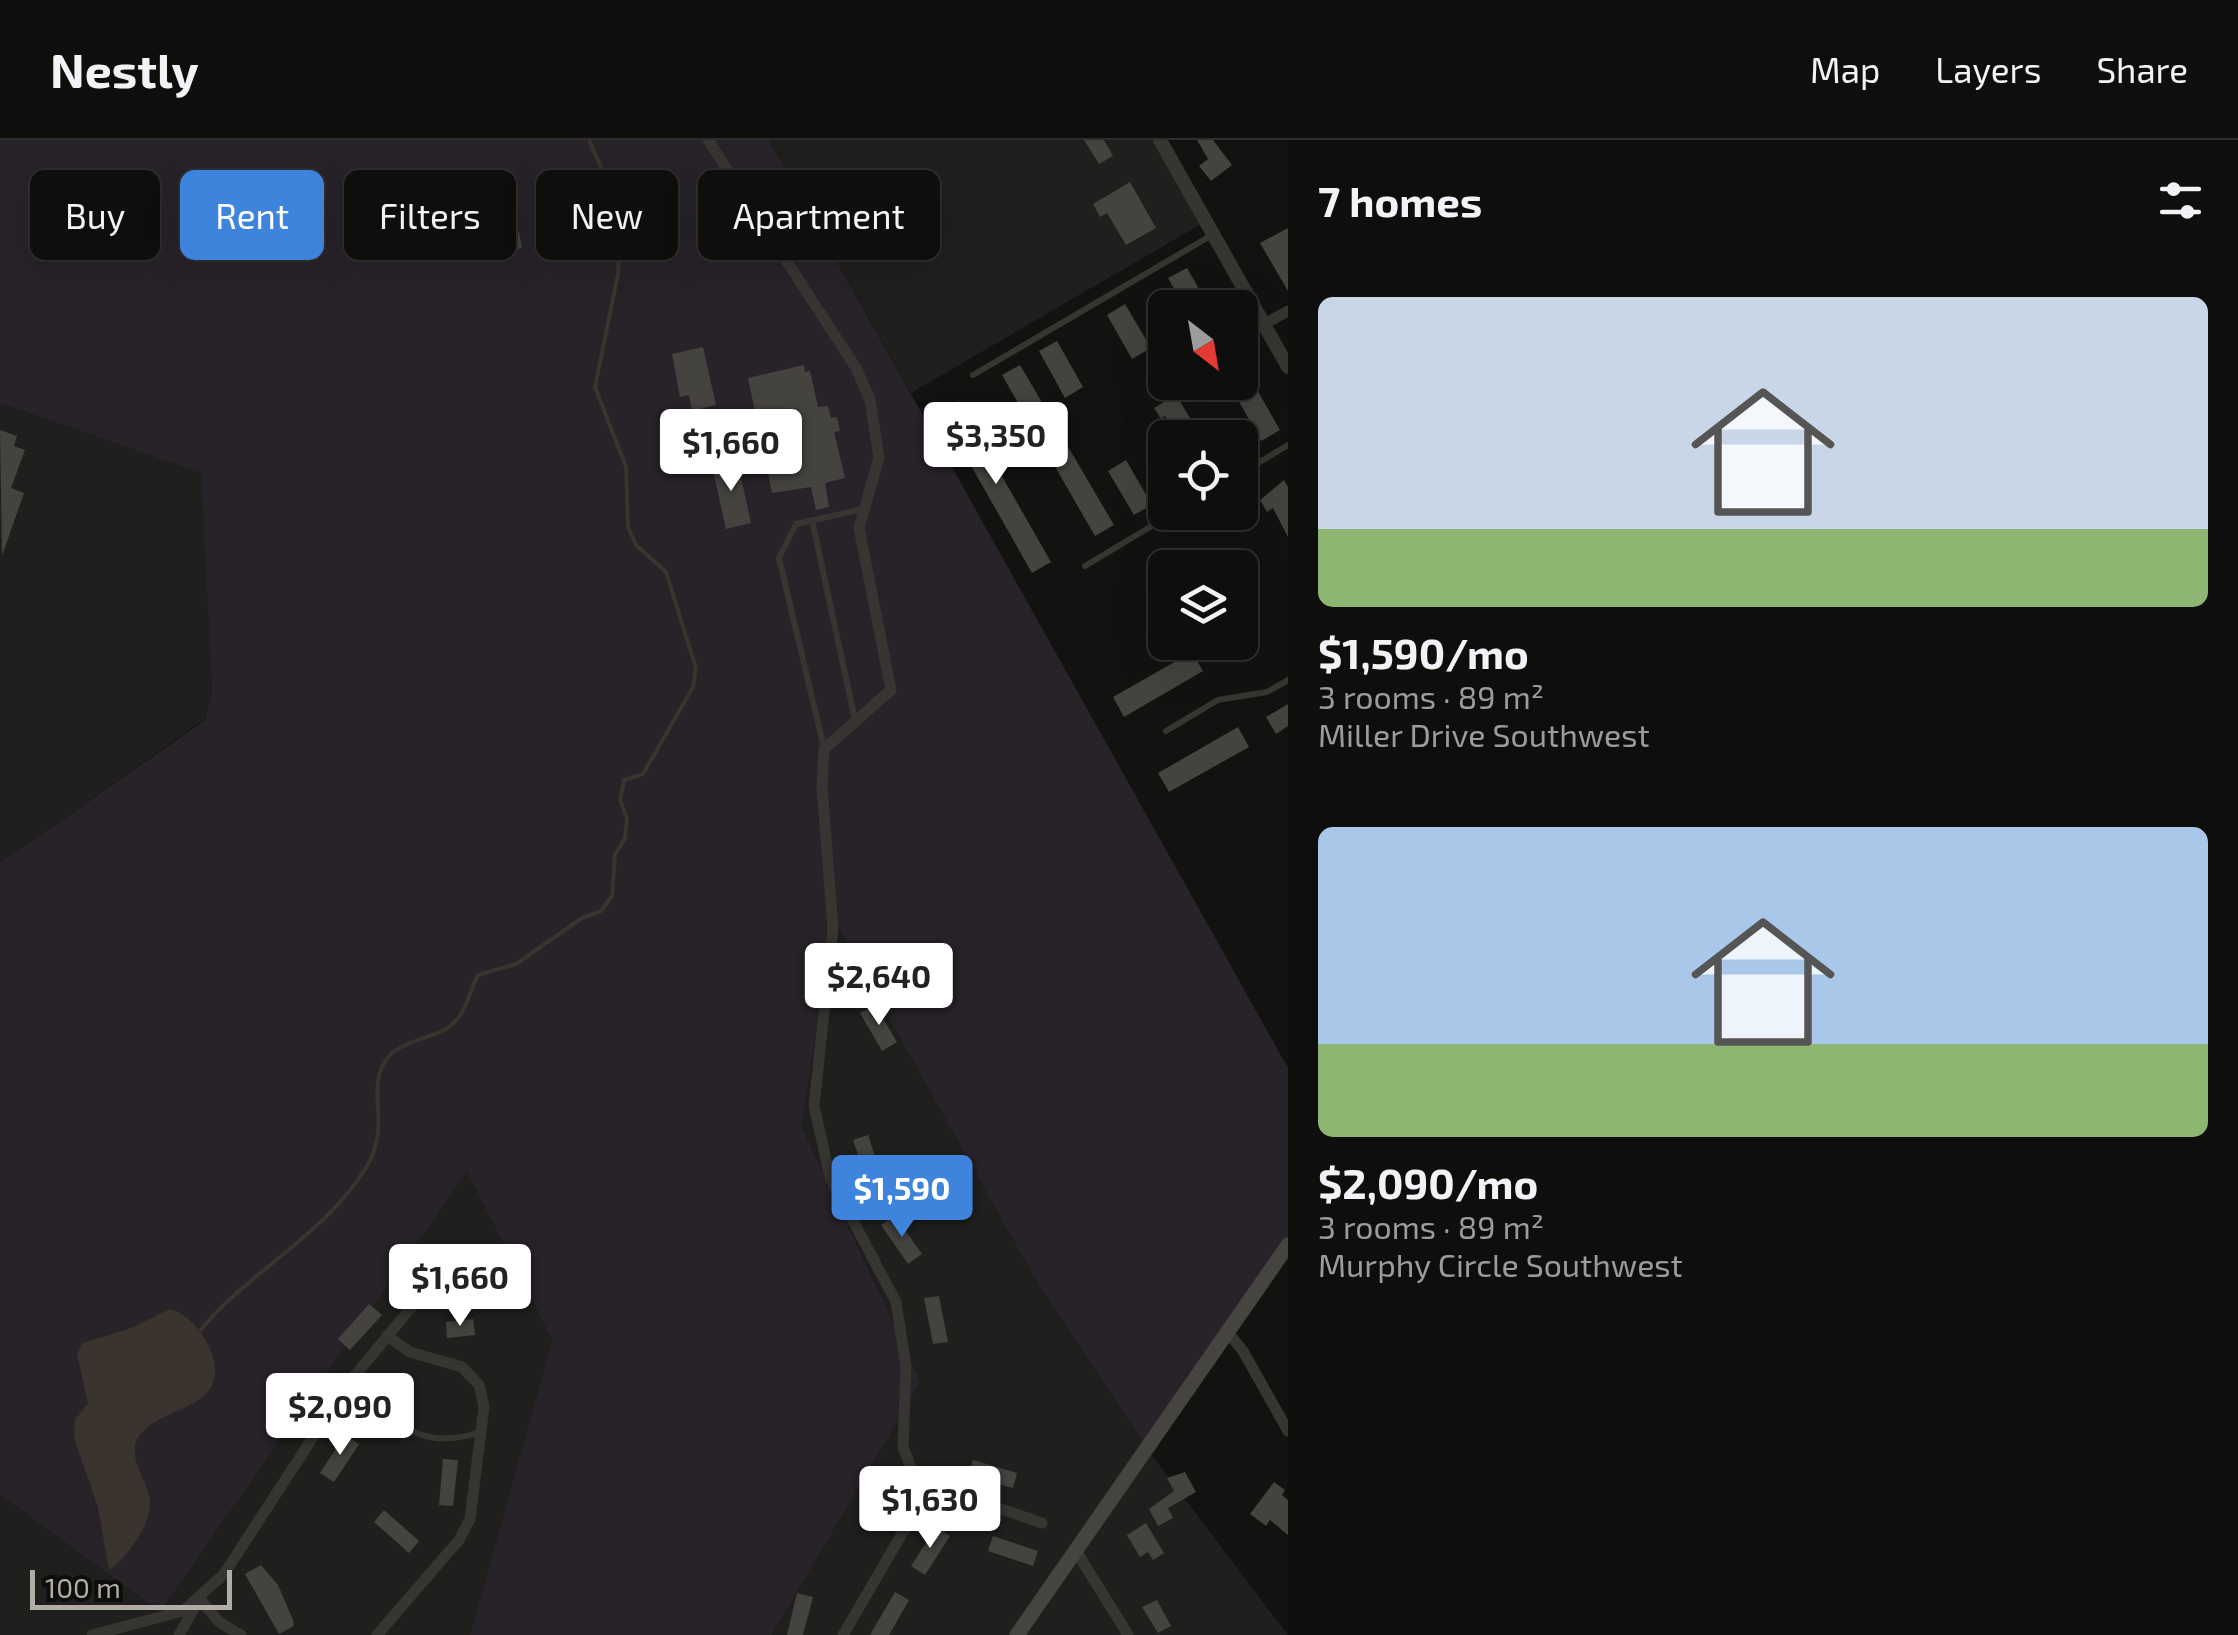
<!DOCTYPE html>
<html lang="en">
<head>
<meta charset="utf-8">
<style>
  :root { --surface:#0e0e0d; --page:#171716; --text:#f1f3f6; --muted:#9b9c9d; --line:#2e2e2e; --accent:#3f84dc }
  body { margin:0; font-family:"Exo 2",sans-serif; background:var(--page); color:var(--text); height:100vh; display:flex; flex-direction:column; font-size:38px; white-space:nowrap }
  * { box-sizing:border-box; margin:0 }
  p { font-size:32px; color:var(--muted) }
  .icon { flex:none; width:55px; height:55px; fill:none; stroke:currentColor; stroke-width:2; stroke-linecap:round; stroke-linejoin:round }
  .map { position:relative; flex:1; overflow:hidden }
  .details { display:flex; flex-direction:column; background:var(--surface); width:950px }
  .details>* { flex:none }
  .hud { position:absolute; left:30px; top:30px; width:950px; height:90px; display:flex; gap:20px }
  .needle { width:65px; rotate:149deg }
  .buttons { position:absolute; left:1148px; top:150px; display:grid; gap:20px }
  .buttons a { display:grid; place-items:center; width:110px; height:110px; border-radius:15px; background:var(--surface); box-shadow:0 10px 40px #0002,0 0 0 2px var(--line); font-size:50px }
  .scale { position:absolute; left:30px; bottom:25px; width:202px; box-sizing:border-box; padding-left:10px; border:5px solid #b1aca4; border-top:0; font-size:28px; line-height:35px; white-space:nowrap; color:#b1aca4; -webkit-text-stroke:8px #0d0d0c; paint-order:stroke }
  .price { position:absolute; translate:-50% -85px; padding:0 22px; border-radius:10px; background:#fff; color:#222; font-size:32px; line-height:65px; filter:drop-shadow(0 2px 5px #0008) }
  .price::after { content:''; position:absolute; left:50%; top:60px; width:30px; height:22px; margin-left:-15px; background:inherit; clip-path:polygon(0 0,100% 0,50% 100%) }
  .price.on { background:var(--accent); color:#fff }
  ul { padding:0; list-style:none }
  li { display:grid; align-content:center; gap:20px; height:530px; padding:0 30px }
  li span { display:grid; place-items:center; height:310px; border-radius:15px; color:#555 }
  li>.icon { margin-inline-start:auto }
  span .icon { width:180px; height:180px; fill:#fffc; stroke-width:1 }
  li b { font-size:42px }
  h2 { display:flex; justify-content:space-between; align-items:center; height:120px; padding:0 30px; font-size:42px }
  .pill { padding:0 35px; border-radius:15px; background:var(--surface); box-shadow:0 10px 40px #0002,0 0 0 2px var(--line); font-size:35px; line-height:90px }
  .pill.on { background:var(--accent); color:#fff }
  header { display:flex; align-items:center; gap:60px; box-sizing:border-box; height:140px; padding:0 50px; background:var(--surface); border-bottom:2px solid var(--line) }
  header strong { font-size:48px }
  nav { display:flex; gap:55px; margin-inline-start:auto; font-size:35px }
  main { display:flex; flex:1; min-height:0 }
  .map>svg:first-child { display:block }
</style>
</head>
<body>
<header>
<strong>Nestly</strong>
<nav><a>Map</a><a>Layers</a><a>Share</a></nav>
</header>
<main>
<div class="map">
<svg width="1288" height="1495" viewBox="0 0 1288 1495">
  <rect width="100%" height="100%" fill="#121211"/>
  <path fill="#1f1f1d" d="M 769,0 L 1161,0 L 1208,80 L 911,253 Z
    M 0,263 L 202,333 L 212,553 L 205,579 L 0,723 Z
    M 833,775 L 1031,1132 L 1147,1309 L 1288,1495 L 772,1495 L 921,1242 L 802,987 Z
    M 467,1031 L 552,1200 L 470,1495 L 0,1495 L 0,1355 L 160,1472 Z"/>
  <path fill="#282229" d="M 0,0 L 769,0 L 1288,928 L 1288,1100 L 1147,1309 L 1031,1132 L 833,777 L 802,987 L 921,1242 L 772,1495 L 470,1495 L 552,1200 L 467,1032 L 160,1472 L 0,1355 L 0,723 L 205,580 L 212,552 L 201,333 L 0,263 Z"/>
  <path fill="#3b332e" d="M 170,1169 C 199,1176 231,1229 206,1254 C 188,1273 138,1278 135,1308 C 133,1326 148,1343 150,1360 C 153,1382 126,1420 109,1430 L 98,1367 L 74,1298 L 75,1280 L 88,1263 L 77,1214 L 83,1203 L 131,1188 Z"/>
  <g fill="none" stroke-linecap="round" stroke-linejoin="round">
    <path stroke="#3b332e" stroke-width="4" d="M 199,1192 C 248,1131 325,1096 367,1026 C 391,985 367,952 384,923 C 397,900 428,901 449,887 C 467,874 468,853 478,835 L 516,824 L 582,778 L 601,771 L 612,756 L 615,715 L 625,698 L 627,678 L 620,660 L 624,640 L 643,634 L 693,547 L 696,528 L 666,432 L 636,405 L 628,387 L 626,327 L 595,247 L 618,134 L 621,72 L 589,0"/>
  </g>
  <path fill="#454340" d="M 1084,0 L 1104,0 L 1113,16 L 1099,24 Z
    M 1197,0 L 1213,0 L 1232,25 L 1211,41 L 1199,26 L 1208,19 Z
    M 1130,42 L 1156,88 L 1126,105 L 1107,73 L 1100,77 L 1093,64 Z
    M 1288,88 L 1288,151 L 1260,103 Z
    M 519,92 L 522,108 L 498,113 L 494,97 Z
    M 1187,128 L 1210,168 L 1185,168 L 1168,138 Z
    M 1125,164 L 1151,208 L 1132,219 L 1107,175 Z
    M 1057,201 L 1083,247 L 1065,258 L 1039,211 Z
    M 703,207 L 716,265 L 692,271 L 689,255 L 680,257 L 672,214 Z
    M 1240,220 L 1280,290 L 1261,301 L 1228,242 L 1240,242 Z
    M 804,225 L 805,232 L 810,231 L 818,267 L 828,266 L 831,278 L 837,277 L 840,291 L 834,292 L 845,338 L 825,343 L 829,367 L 816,370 L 811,347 L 772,353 L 748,238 Z
    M 1020,225 L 1114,385 L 1095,396 L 1002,235 Z
    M 1176,255 L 1192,281 L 1202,298 L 1177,298 L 1165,276 L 1161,279 L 1154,268 Z
    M 959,261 L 1051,422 L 1032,433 L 940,271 Z
    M 0,290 L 17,296 L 14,306 L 25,310 L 11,348 L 24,353 L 2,416 Z
    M 737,320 L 751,383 L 726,389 L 712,326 Z
    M 1126,320 L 1152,365 L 1134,375 L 1108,331 Z
    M 1284,340 L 1288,347 L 1288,397 L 1273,368 L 1267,372 L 1260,360 Z
    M 1192,512 L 1203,531 L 1124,577 L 1113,557 Z
    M 1288,564 L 1288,586 L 1276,594 L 1266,577 Z
    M 1238,587 L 1249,607 L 1169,652 L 1158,633 Z
    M 875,865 L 897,902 L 882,911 L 860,873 Z
    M 868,995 L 883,1040 L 868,1045 L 853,1000 Z
    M 895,1076 L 922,1114 L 908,1124 L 881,1085 Z
    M 939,1156 L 948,1202 L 933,1204 L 924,1158 Z
    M 369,1164 L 382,1175 L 350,1210 L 338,1199 Z
    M 473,1179 L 475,1195 L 447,1198 L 446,1182 Z
    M 345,1295 L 359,1304 L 334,1342 L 320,1333 Z
    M 443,1319 L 458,1320 L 453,1366 L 439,1365 Z
    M 973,1320 L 1017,1333 L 1013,1348 L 968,1336 Z
    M 1185,1332 L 1196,1352 L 1168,1368 L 1173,1378 L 1158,1386 L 1149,1369 L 1174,1351 L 1167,1338 Z
    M 1274,1342 L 1285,1350 L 1282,1355 L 1288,1360 L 1288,1395 L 1270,1380 L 1266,1386 L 1250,1374 Z
    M 384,1370 L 419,1401 L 409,1413 L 374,1382 Z
    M 1146,1383 L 1164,1413 L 1153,1420 L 1148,1412 L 1140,1417 L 1127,1395 Z
    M 936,1387 L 950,1396 L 925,1435 L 911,1426 Z
    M 993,1396 L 1038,1411 L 1033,1426 L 988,1411 Z
    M 261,1425 L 278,1445 L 293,1480 L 294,1486 L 279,1494 L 245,1434 Z
    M 895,1452 L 909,1460 L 889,1495 L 870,1495 Z
    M 797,1453 L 813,1457 L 803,1495 L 787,1495 Z
    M 1157,1460 L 1171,1486 L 1158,1493 L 1142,1467 Z"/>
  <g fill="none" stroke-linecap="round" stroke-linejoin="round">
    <path stroke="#373532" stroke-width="6" d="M 973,235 L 1212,95
      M 1240,334 L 1288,305
      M 812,380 L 855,580
      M 1085,426 L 1175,372
      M 1166,591 L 1218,560 L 1267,552 L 1288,540
      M 824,608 L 779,418 L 796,384 L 863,369
      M 341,1256 C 403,1275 412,1314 481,1292"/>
    <path stroke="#373532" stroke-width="11" d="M 708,0 L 856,228 L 870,260 L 879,318 L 859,388 L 891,550 L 824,609 L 822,647 L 833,788 L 814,966 L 830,1037 L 896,1162 L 906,1226 L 903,1307 L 911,1328 L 925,1343 L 1042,1383
      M 1264,184 L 1288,171
      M 1226,1190 L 1243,1211 L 1288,1291
      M 1075,1409 L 1128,1495
      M 200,1459 L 219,1482 L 241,1495
      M 92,1495 L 183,1471 L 224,1434 L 347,1245 L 443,1129
      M 179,1495 L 197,1463
      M 377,1495 L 459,1400 L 470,1379 L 484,1267 L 479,1245 L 462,1227 L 410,1212 L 387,1196
      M 843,1495 L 906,1387 L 925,1343"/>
    <path stroke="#373532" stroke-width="14" d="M 1160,0 L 1288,227"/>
    <path stroke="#464441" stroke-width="15" d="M 1017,1495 L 1288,1105"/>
  </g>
</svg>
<div class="buttons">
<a><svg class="needle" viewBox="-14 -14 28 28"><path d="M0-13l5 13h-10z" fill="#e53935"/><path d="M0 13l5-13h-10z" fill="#9b9c9d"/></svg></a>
<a><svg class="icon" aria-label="locate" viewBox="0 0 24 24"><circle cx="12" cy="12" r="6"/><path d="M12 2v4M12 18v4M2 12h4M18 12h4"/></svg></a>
<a><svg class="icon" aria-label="layers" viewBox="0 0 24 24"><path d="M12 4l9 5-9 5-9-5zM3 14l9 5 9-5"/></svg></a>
</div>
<div class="scale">100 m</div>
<b class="price" style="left:996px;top:347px">$3,350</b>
<b class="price" style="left:731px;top:354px">$1,660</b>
<b class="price" style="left:879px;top:888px">$2,640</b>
<b class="price on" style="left:902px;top:1100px">$1,590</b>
<b class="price" style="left:460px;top:1189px">$1,660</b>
<b class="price" style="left:340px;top:1318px">$2,090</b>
<b class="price" style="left:930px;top:1411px">$1,630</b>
<div class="hud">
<a class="pill">Buy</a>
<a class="pill on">Rent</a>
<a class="pill">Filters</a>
<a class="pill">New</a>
<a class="pill">Apartment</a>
</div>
</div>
<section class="details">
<h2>7 homes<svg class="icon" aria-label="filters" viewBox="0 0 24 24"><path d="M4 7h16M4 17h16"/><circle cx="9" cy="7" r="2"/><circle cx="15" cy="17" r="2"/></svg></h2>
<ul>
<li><span style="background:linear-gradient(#c9d6e8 75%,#8fb573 0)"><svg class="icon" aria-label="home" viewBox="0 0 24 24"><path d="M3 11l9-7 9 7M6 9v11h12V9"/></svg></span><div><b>$1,590/mo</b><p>3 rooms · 89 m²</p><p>Miller Drive Southwest</p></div></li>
<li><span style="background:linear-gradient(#a9c7e8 70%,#8fb573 0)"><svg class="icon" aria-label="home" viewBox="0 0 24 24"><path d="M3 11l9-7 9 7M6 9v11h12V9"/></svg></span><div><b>$2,090/mo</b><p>3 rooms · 89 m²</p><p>Murphy Circle Southwest</p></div></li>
</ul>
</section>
</main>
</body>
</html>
